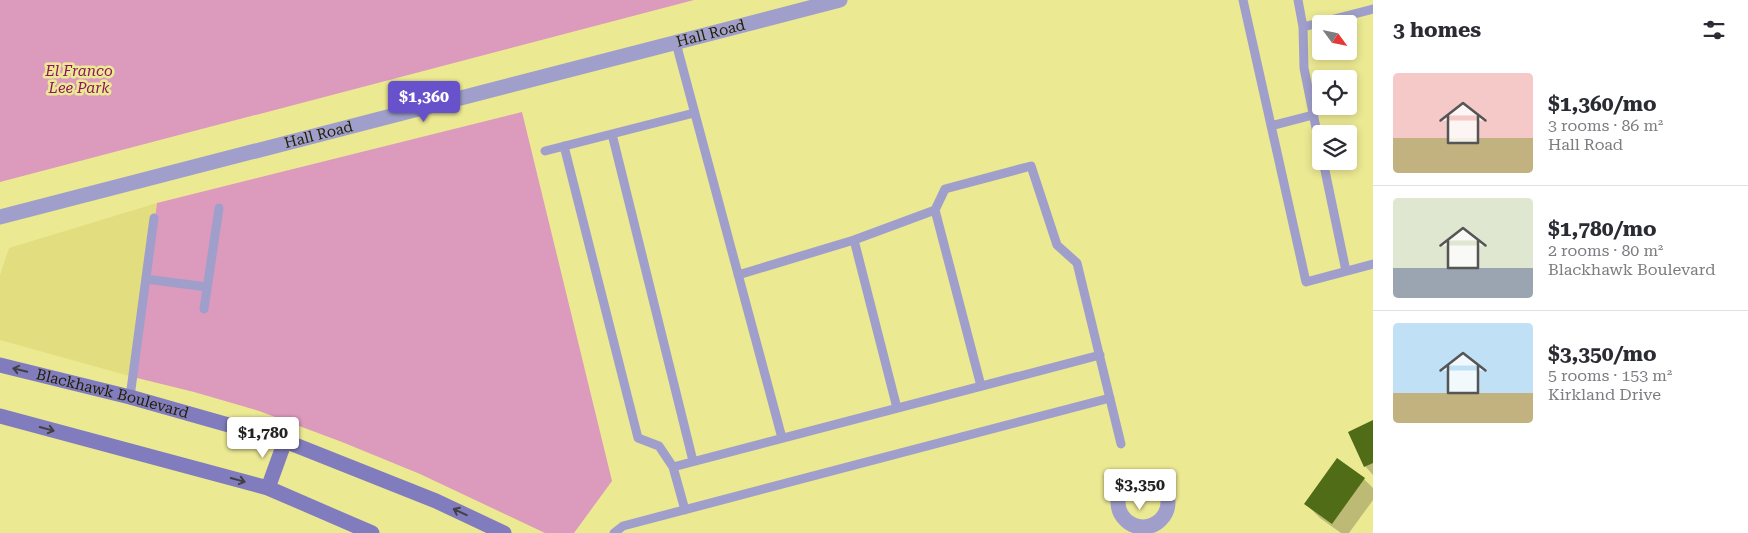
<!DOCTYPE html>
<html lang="en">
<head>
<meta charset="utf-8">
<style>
  :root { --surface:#fff; --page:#f2f2f3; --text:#2b2b33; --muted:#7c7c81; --line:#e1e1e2; --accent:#6752cb }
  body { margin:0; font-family:"Roboto Serif",serif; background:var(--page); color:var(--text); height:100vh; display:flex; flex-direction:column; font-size:19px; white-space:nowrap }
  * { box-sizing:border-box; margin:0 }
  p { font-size:16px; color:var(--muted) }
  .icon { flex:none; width:28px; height:28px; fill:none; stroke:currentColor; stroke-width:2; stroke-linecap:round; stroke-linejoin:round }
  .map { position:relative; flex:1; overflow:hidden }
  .panel { display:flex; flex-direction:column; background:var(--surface); width:375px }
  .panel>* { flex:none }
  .needle { width:32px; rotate:123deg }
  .fabs { position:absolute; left:1312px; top:15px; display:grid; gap:10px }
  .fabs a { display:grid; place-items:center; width:45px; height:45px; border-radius:5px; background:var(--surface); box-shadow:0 2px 8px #0003; font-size:25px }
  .price { position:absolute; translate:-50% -42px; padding:0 11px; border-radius:5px; background:#fff; color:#222; font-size:16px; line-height:32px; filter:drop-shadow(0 1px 2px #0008) }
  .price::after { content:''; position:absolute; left:50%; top:30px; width:15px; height:11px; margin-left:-8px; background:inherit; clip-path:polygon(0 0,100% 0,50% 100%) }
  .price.active { background:var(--accent); color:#fff }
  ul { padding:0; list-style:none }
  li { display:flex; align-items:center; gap:15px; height:125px; padding:0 20px }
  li+li { border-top:1px solid var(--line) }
  li span { display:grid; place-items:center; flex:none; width:140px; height:100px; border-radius:5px; color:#555 }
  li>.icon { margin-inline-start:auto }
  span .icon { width:60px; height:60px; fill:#fffc; stroke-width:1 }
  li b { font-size:21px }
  h2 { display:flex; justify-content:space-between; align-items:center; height:60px; padding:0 20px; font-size:21px }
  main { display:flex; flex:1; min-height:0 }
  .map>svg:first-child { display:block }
</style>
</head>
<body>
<main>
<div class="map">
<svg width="1373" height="533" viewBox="0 0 1373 533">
  <rect width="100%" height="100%" fill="#ece993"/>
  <path fill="#e2de7f" d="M 157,203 L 133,377 L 0,340 L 0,275 L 9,248 Z"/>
  <path fill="#dc9abd" d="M 0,0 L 694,0 L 0,182 Z
    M 522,112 L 612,481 L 574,533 L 545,533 L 420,474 L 342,442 L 259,411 L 194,392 L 133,377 L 157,203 Z"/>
  <path fill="#0003" d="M 1373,422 L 1373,475 L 1365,466 Z
    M 1364,479 L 1373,488 L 1373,500 L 1349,533 L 1341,533 L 1320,518 L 1306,504 Z"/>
  <path fill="#506c16" d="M 1373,420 L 1373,463 L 1364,467 L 1348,432 Z
    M 1337,458 L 1365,478 L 1332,524 L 1304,504 Z"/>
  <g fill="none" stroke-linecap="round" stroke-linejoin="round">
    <path stroke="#a09fcb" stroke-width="9" d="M 1243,0 L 1306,282 L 1373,264
      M 1298,0 L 1303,27 L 1304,68 L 1321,153
      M 1303,27 L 1373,9
      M 676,43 L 782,438
      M 1271,126 L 1313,115
      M 612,134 L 693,461
      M 564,146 L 638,438 L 659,446 L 673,467 L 685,510
      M 545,151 L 694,113
      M 1323,161 L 1346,271
      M 935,210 L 981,386
      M 854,240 L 897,408
      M 738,275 L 854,240 L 935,210 L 945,189 L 1031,166 L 1057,245 L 1077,263 L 1121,444
      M 146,279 L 207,287
      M 204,309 L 219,208
      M 130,397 L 154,218
      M 673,467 L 1100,355
      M 614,533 L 623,526 L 1110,398"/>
    <g stroke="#a09fcb" stroke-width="15">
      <path id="s1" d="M 0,217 L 840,0"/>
      <circle cx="1143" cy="502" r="25"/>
    </g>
    <g stroke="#817cbd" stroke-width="15">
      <path id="s2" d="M 0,365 L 130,397 L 285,441 L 436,501 L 504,533"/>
      <path d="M 0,416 L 268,488 L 372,533"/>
      <path d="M 268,488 L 285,441"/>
    </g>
  </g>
  <defs><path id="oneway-shaft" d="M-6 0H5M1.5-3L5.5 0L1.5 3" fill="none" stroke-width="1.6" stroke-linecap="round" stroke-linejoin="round" transform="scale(1.25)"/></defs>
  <g stroke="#433f42">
    <use href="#oneway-shaft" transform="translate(20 370) rotate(-166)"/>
    <use href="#oneway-shaft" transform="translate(47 429) rotate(15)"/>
    <use href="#oneway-shaft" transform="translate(238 480) rotate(15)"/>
    <use href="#oneway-shaft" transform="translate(460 512) rotate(-155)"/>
  </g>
  <g text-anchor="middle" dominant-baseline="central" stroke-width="5" stroke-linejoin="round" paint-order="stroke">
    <g font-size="15" fill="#211e00" stroke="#ece993">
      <text stroke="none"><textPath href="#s1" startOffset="734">Hall Road</textPath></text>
      <text stroke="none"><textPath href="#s1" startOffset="329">Hall Road</textPath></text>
      <text stroke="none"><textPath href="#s2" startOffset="116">Blackhawk Boulevard</textPath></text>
    </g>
    <g font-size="15" font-style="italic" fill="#8f1466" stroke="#ece993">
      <text x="79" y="71">El Franco<tspan x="79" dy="17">Lee Park</tspan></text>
    </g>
  </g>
</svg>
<div class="fabs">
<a><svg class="needle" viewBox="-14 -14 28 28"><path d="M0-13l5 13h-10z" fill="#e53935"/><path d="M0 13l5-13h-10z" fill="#7c7c81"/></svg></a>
<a><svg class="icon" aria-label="locate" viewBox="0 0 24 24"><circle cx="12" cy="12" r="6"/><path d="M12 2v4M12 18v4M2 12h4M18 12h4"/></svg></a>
<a><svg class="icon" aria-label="layers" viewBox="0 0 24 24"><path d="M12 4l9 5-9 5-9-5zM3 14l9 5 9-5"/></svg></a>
</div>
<b class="price active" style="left:424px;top:123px">$1,360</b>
<b class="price" style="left:263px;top:459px">$1,780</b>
<b class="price" style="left:1140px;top:511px">$3,350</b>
</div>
<section class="panel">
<h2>3 homes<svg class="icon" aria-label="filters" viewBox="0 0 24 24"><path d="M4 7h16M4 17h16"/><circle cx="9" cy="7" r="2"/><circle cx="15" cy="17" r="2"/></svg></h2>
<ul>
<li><span style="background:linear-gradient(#f6c9c9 65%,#c2b280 0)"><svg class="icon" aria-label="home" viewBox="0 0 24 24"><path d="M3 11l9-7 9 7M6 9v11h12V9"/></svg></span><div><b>$1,360/mo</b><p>3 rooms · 86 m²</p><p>Hall Road</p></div></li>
<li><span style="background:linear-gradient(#dfe7d0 70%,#9aa5b1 0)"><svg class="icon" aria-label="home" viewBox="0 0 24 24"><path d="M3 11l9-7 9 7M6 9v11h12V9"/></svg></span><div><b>$1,780/mo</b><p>2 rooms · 80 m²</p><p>Blackhawk Boulevard</p></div></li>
<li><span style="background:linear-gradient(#bfe0f5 70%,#c2b280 0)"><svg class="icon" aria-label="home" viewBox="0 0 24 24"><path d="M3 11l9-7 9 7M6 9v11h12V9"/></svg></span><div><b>$3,350/mo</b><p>5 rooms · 153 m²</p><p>Kirkland Drive</p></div></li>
</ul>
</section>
</main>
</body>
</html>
